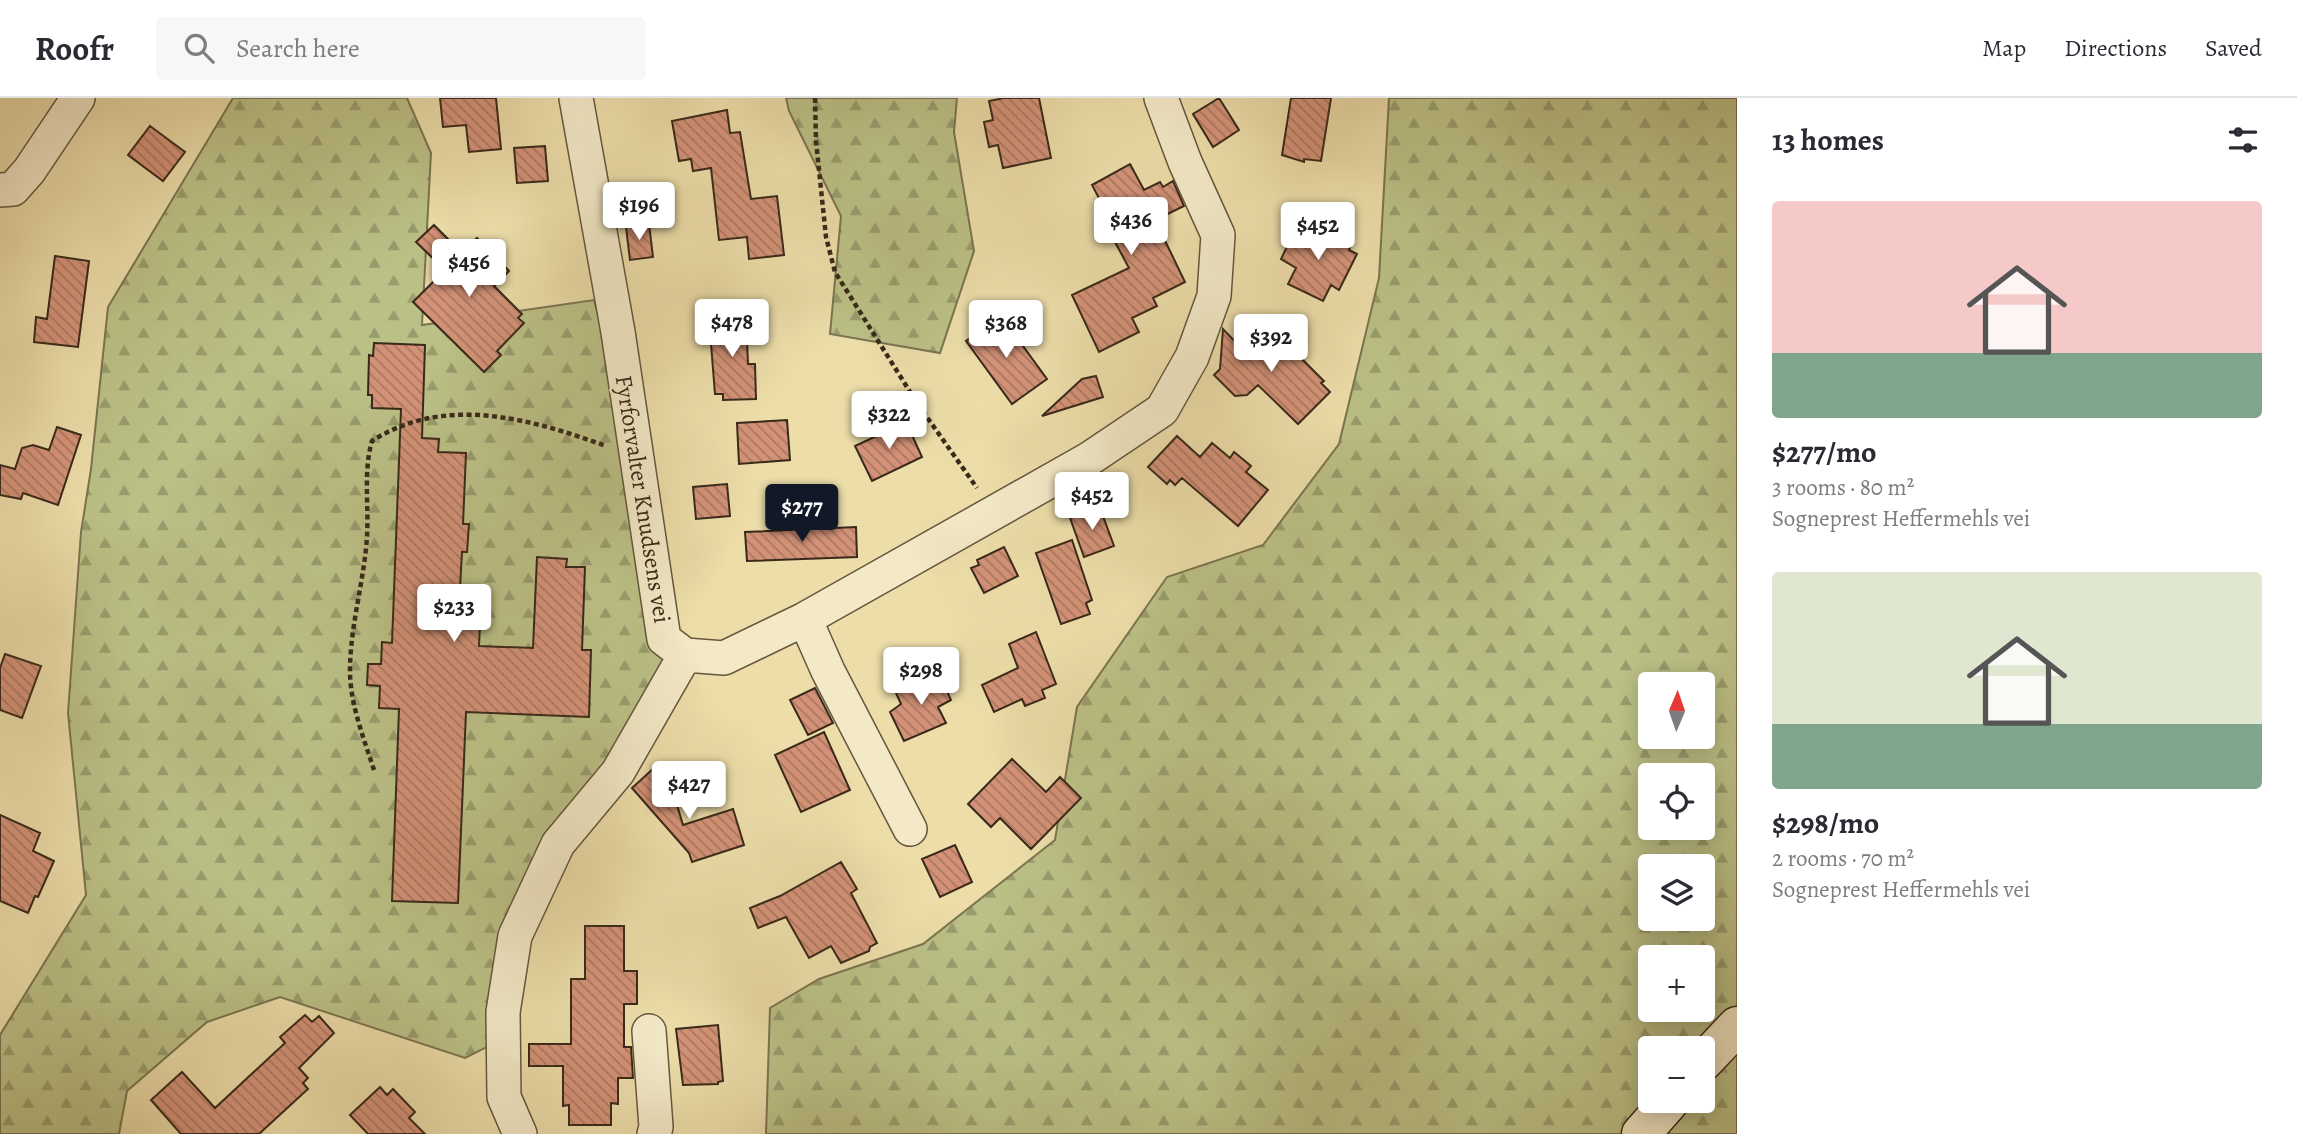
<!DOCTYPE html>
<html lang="en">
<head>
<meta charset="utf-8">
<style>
  :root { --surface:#fff; --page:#f7f7f7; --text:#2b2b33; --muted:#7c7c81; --line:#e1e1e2; --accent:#111827 }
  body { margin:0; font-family:Alegreya,serif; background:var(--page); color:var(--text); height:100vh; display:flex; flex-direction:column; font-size:26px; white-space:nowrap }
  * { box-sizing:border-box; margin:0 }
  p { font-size:23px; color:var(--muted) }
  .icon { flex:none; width:38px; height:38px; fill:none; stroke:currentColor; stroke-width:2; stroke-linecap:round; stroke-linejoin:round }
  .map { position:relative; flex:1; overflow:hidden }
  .sheet { display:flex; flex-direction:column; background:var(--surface); width:560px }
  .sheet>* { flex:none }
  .needle { width:46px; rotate:2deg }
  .fabs { position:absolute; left:1638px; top:574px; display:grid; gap:14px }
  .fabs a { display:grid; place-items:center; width:77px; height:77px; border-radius:7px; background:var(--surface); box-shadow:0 4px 18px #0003; font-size:35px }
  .price { position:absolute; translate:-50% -60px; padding:0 16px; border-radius:7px; background:#fff; color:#222; font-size:23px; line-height:46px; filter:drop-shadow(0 2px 4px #0008) }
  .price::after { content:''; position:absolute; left:50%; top:42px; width:21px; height:16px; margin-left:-10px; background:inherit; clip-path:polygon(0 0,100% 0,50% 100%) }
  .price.selected { background:var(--accent); color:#fff }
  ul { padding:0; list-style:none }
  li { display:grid; align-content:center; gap:14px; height:371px; padding:0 35px }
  li span { display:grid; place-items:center; height:217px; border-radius:7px; color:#555 }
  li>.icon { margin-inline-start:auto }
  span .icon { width:126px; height:126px; fill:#fffc; stroke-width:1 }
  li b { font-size:30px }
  h2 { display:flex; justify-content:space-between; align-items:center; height:84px; padding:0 35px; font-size:30px }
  header { display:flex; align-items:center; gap:42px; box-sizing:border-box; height:98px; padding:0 35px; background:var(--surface); border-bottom:2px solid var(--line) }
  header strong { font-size:33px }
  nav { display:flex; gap:38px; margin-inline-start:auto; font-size:24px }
  .search { width:490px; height:63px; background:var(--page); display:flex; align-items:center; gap:18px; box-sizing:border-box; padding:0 24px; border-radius:7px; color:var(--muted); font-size:26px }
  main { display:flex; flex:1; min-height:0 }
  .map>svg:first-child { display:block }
</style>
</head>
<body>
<header>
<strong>Roofr</strong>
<div class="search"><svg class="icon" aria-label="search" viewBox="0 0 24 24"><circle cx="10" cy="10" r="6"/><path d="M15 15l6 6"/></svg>Search here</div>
<nav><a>Map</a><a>Directions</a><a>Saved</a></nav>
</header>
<main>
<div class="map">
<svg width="1737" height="1036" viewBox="0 0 1737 1036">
  <defs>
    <pattern id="forest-firs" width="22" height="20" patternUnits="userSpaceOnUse" patternTransform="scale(1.75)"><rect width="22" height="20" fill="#bbc086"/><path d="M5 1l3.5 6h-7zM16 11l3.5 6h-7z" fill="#999c6d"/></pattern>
    <pattern id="building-back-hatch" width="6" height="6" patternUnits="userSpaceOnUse" patternTransform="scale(1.75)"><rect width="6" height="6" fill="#d39277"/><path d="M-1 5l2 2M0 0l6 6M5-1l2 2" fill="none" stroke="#ac7761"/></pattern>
  </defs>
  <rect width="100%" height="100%" fill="#ecdda9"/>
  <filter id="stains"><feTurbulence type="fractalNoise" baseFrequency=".00286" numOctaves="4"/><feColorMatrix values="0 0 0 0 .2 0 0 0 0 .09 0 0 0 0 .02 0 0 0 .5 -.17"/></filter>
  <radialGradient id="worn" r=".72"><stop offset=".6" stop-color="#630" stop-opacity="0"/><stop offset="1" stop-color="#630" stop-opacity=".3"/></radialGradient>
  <path fill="url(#forest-firs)" stroke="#7a7450" stroke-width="2" fill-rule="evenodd" d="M 233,0 L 407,0 L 431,55 L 422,227 L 594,202 L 629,333 L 677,605 L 637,639 L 514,846 L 515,935 L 465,960 L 280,899 L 207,924 L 127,993 L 119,1036 L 0,1036 L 0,937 L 86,797 L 68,615 L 81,434 L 91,371 L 108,209 Z
    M 786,0 L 957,0 L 954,34 L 974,153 L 940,255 L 830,236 L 841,118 L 789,13 Z
    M 1389,0 L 1737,0 L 1737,1036 L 766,1036 L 770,910 L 819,881 L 923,846 L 1055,742 L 1077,609 L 1167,479 L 1263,447 L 1339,346 L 1379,180 ZM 1650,586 L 1703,586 L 1703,639 L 1650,639 ZM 1650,677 L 1703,677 L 1703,730 L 1650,730 ZM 1650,768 L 1703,768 L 1703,821 L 1650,821 ZM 1650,859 L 1703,859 L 1703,912 L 1650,912 ZM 1650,950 L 1703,950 L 1703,1003 L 1650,1003 Z"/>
  <path fill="url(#building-back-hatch)" stroke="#392919" stroke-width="2" d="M 440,0 L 496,0 L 501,51 L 469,54 L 466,27 L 443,29 Z
    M 1004,0 L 1039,0 L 1051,60 L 1003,70 L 998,47 L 989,49 L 984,24 L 993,22 L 989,3 Z
    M 1219,0 L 1239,32 L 1213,49 L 1193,16 Z
    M 1291,0 L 1331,0 L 1321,63 L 1304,61 L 1304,64 L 1282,57 Z
    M 727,12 L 730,35 L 740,34 L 751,101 L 777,98 L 784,157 L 749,161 L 747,139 L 719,142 L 711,70 L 693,73 L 691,61 L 679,63 L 672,23 Z
    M 150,28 L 185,54 L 163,83 L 128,57 Z
    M 545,48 L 548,83 L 517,85 L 514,50 Z
    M 1130,66 L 1144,92 L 1160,84 L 1163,89 L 1173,83 L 1184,108 L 1155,122 L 1185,184 L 1153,200 L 1157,208 L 1132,220 L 1139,234 L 1099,254 L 1072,197 L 1129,170 L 1095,107 L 1101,104 L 1092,87 Z
    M 649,126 L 653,159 L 630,162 L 626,129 Z
    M 434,127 L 462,155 L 477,140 L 509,173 L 494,188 L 522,216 L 518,220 L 524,225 L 497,253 L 501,257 L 484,274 L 413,204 L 445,172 L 416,144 Z
    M 1297,128 L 1323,139 L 1326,132 L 1352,145 L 1349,152 L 1357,156 L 1339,192 L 1331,187 L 1323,203 L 1288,186 L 1296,170 L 1281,161 Z
    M 55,158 L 89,163 L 78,249 L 34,244 L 36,219 L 47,221 Z
    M 1001,218 L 1047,281 L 1012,306 L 966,243 Z
    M 746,219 L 748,266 L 755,266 L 756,301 L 723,302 L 723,296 L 715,296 L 709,221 Z
    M 1269,228 L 1324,283 L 1321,285 L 1330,294 L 1298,326 L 1258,287 L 1247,297 L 1235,298 L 1214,277 L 1220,271 L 1223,231 L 1244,253 Z
    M 374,245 L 425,247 L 422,340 L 439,341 L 438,354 L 466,355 L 463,426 L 469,426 L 467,454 L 462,454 L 459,508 L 480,526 L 479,548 L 533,550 L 537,459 L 567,461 L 566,469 L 585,469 L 582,552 L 591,552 L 589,619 L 466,614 L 458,805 L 392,803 L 399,611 L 379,610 L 380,588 L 367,587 L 368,566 L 381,566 L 382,544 L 392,545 L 401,311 L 372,310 L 372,297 L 368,297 L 369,257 L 373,258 Z
    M 1096,278 L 1103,299 L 1042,318 L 1082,281 Z
    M 787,322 L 790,362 L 739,366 L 737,325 Z
    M 906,324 L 922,359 L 872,383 L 855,348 Z
    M 57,329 L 81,337 L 58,407 L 23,395 L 21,401 L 0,397 L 0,367 L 15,371 L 22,350 L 33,347 L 49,352 Z
    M 1177,338 L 1200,359 L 1212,345 L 1230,360 L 1234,354 L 1251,368 L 1246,374 L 1268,392 L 1238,428 L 1182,380 L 1175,387 L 1170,382 L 1167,386 L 1148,369 Z
    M 727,386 L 730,418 L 696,421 L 693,389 Z
    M 1100,410 L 1114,448 L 1084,459 L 1070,420 Z
    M 856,429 L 857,459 L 747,463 L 745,434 Z
    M 1072,442 L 1092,502 L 1086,505 L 1090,516 L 1061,526 L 1036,455 Z
    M 1004,449 L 1018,478 L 984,495 L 971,470 L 979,467 L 977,462 Z
    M 1036,534 L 1056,586 L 1042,592 L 1045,600 L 1025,608 L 1022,601 L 994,614 L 982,587 L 1018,570 L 1009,546 Z
    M 5,556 L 41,568 L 22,620 L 0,612 L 0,570 Z
    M 938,574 L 951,602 L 938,609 L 946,625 L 904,643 L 890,614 L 901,606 L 896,595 Z
    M 815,590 L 833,625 L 808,637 L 790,602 Z
    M 824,634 L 850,692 L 801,714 L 775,657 Z
    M 1012,661 L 1046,694 L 1060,679 L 1081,700 L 1031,751 L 1000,720 L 991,729 L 968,706 Z
    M 654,670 L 672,690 L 683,727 L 733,711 L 744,747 L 692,764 L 689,755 L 632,690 Z
    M 0,717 L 40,735 L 33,753 L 54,763 L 38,799 L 35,798 L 28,815 L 0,803 Z
    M 955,747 L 972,784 L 940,799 L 922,761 Z
    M 841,764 L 857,791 L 851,795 L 877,845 L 870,849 L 869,853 L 841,865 L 831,848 L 809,860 L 786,819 L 758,830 L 750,810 L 780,798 Z
    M 585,828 L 624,828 L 624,873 L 637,873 L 637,906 L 624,906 L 624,949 L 631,949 L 633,980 L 618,980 L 618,1006 L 611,1005 L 611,1027 L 569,1027 L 569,1007 L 563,1008 L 563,968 L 529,968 L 529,946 L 571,946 L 571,881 L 585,881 Z
    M 305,917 L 312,924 L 319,918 L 334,935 L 299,970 L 308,980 L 303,985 L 308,991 L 259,1036 L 181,1036 L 151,1002 L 182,974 L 215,1010 L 285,945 L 280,939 Z
    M 718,927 L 723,983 L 718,984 L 718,986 L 683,987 L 676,931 Z
    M 380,989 L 387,997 L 393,991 L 415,1014 L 409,1020 L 425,1036 L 368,1036 L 350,1017 Z"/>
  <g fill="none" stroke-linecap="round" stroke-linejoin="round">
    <defs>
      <path id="street" d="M 576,0 L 618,234 L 664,541 L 685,557
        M 0,92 L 13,91 L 29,73 L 78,0
        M 805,521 L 828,573 L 910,731
        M 685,557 L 724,560 L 805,521 L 1089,361 L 1162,312 L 1192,259 L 1214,198 L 1218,137 L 1185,64 L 1161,0
        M 649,933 L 656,1029 L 654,1036
        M 520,1036 L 504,999 L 503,914 L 515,838 L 558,746 L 618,674 L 685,557"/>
      <path id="secondary" d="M 1703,964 L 1737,928
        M 1641,1036 L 1670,1003"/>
    </defs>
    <use href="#street" stroke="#66563d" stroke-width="36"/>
    <use href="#secondary" stroke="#392919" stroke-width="41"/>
    <path stroke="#392919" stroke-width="4.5" stroke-dasharray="5 3.5" stroke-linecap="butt" d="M 815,0 L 816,43 L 826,139 L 835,174 L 917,305 L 977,390
      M 374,672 C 364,641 350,606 350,573 C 350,528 364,484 367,439 C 369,408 363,374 372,343 C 445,296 531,321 606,348"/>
    <use href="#street" stroke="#f3e9c7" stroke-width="33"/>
    <use href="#secondary" stroke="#f3e9c7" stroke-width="38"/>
  </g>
  <g text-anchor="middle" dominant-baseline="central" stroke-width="5" stroke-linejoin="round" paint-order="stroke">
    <g font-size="24" fill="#392919" stroke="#f3e9c7">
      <text transform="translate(643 401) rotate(81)">Fyrforvalter Knudsens vei</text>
    </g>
  </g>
  <rect width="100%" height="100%" filter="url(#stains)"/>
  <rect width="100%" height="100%" fill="url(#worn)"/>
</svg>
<div class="fabs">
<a><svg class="needle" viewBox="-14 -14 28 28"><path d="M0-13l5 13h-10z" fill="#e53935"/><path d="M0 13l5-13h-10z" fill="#7c7c81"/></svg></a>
<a><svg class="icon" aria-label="locate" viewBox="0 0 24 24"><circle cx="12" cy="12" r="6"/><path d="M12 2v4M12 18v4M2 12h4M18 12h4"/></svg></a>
<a><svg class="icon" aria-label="layers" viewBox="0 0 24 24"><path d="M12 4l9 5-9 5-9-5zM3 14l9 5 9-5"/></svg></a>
<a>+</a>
<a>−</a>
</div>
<b class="price" style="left:639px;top:144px">$196</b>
<b class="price" style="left:1131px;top:159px">$436</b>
<b class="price" style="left:1318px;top:164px">$452</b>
<b class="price" style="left:469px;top:201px">$456</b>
<b class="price" style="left:732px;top:261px">$478</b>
<b class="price" style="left:1006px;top:262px">$368</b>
<b class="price" style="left:1271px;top:276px">$392</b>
<b class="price" style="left:889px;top:353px">$322</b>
<b class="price" style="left:1092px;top:434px">$452</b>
<b class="price selected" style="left:802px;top:446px">$277</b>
<b class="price" style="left:454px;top:546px">$233</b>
<b class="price" style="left:921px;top:609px">$298</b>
<b class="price" style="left:689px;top:723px">$427</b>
</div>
<section class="sheet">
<h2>13 homes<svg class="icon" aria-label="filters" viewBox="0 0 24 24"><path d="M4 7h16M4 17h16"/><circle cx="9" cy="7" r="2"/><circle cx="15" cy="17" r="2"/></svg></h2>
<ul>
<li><span style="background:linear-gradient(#f6c9c9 70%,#7fa58c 0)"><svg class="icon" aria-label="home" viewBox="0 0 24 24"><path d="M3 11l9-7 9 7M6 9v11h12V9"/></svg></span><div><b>$277/mo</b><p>3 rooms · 80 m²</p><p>Sogneprest Heffermehls vei</p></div></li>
<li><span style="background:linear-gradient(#dfe7d0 70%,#7fa58c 0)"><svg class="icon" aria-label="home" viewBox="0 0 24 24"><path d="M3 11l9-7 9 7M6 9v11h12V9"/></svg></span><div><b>$298/mo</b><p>2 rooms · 70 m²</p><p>Sogneprest Heffermehls vei</p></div></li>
</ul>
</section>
</main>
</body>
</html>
